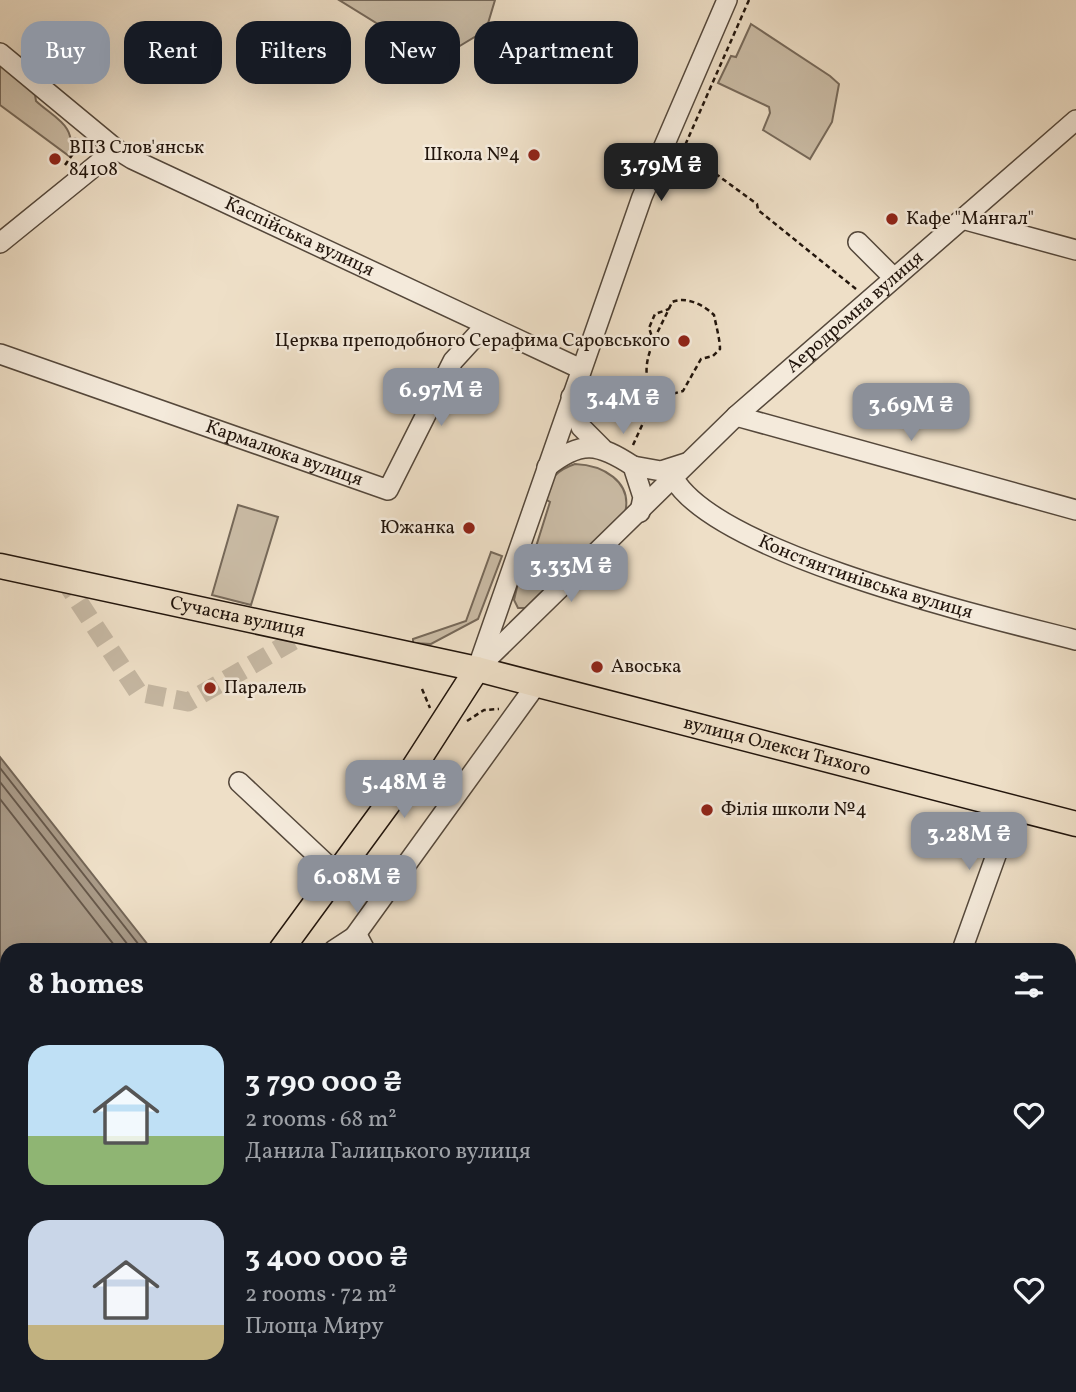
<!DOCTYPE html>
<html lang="en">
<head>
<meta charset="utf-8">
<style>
  :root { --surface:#171b24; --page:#242831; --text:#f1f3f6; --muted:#9ea1a6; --accent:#8c9099 }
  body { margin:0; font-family:Vollkorn,serif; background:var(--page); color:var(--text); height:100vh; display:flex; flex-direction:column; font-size:26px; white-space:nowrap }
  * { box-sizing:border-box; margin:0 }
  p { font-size:23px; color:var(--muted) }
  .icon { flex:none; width:38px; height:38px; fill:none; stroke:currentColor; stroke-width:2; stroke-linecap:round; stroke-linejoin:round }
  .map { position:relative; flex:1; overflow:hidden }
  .details { position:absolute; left:0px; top:943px; width:1076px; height:450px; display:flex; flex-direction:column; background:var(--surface); border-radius:21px 21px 0 0; box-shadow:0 7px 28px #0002 }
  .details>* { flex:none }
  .hud { position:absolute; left:21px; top:21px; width:700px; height:63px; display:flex; gap:14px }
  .price { position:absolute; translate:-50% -60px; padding:0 16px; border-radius:14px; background:var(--accent); color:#fff; font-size:23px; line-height:46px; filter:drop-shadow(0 2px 4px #0008) }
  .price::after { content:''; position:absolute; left:50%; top:42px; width:21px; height:16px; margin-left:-10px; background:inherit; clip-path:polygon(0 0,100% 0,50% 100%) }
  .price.current { background:#222; color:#fff }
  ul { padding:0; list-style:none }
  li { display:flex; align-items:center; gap:21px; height:175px; padding:0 28px }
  li span { display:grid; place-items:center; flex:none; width:196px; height:140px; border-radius:21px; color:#555 }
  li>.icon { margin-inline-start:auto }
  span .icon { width:84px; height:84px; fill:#fffc; stroke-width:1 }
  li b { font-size:30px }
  h2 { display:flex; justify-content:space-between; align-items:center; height:84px; padding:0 28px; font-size:30px }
  .tag { padding:0 24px; border-radius:21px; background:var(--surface); box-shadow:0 7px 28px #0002; font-size:24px; line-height:63px }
  .tag.current { background:var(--accent); color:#fff }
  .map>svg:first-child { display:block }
</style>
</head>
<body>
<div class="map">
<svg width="1076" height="1392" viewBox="0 0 1076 1392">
  <rect width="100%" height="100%" fill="#eedfc7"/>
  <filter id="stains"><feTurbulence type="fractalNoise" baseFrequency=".00286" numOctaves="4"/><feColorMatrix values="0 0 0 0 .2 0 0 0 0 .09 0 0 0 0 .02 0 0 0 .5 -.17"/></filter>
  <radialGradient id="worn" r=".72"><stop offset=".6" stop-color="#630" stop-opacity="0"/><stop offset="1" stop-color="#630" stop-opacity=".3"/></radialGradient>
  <path fill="#cbbda7" stroke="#76695a" stroke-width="2" d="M 339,0 L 495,0 L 486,30 L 458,47 L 399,37 Z
    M 751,24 L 830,76 L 839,84 L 832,122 L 810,159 L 763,130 L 770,113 L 769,107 L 718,83 L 731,56 L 736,57 Z
    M 0,60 L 35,95 L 36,101 C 54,118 78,125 69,156 L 0,105 Z
    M 575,464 C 602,465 633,481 625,513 L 526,608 L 518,608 L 514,600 L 526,550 L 534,553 L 550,502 L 542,497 C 549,479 557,470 575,464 Z
    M 238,505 L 278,517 L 251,605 L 212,595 Z
    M 491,552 L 502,556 L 478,619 L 431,644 L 413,643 L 413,639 L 466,621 Z"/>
  <path fill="#a99a87" stroke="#736556" stroke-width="2" d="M 0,757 L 152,950 L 7,950 L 7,1005 L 0,996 Z
    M 352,1386 L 612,1386 L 618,1392 L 359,1392 Z"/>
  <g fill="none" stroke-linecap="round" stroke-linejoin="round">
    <path stroke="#66584a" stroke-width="2" d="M 0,768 L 143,950
      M 0,782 L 132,950
      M 0,799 L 118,950"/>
    <path stroke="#c5b7a2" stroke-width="19" stroke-dasharray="19 10" stroke-linecap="butt" d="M 63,578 L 138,692 L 188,702 L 308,632"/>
    <defs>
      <g id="minor">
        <path id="s1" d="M 0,53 L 116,149 L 132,159 L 581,369"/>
        <path d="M 962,219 L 1076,250"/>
        <path d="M 858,242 L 894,278"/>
        <path d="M 0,243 L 116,149"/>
        <path id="s2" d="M 0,354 L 388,490 L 453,361 L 485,326"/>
        <path d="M 571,397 L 581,427 L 602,448"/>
        <path d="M 736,416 L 1076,510"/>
        <path d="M 633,466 L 661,471 L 686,463"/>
        <path d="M 547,467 C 581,440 598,443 633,466 L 643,497 L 640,512"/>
        <path id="s3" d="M 674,479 C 720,555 986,617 1076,640"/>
        <path d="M 480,661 L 642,197 L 727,0"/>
        <path id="s4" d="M 477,669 L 736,416 L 1076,120"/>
        <path d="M 239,782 L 337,874"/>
        <path d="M 354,937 L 536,685"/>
        <path d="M 334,950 L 357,935 L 365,950"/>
        <path d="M 962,950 L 1013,808"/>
        <path d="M 1069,1029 L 1076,1031"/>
        <path d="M 1069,1171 L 1076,1173"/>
        <path d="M 0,1251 L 7,1257"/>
        <path d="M 114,1386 L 119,1392"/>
      </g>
      <g id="major">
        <path id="s5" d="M 0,566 L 477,669 L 1076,824"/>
        <path d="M 281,950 L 407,778 L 477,669"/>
        <path d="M 0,1323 L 7,1313"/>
      </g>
    </defs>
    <use href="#minor" stroke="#55483b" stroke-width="22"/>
    <use href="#major" stroke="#22150c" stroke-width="27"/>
    <path stroke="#22150c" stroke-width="2.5" stroke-dasharray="5 3.5" stroke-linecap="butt" d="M 749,0 L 683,150 L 757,204 L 758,210 L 856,289
      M 65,165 L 75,151 L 75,136
      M 654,343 L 649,328 L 655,314 L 669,309
      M 633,445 L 659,388 L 649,384 C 639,359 662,326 672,302 C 686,296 704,305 714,315 C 716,325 720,340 720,349 L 713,356 L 701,359 L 683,391 L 672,394 L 659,388
      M 422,689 L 430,708
      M 467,721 L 484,710 L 499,709
      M 257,950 L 262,944
      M 0,1349 L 7,1344"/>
    <use href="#minor" stroke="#f4eadb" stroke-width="19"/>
    <use href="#major" stroke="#eedfc7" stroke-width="24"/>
  </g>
  <g fill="#8f2418" stroke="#f4eadb" stroke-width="2.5">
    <circle cx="534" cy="155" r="7"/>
    <circle cx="55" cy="159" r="7"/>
    <circle cx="892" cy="219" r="7"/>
    <circle cx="684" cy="341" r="7"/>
    <circle cx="469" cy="528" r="7"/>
    <circle cx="597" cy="667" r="7"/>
    <circle cx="210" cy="688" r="7"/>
    <circle cx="707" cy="810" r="7"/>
  </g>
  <g text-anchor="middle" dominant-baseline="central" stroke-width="5" stroke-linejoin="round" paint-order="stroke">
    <g font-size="19" fill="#22150c" stroke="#f4eadb" text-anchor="start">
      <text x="69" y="148">ВПЗ Слов'янськ<tspan x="69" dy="22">84108</tspan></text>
      <text x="520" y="155" text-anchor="end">Школа №4</text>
      <text x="906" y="219">Кафе "Мангал"</text>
      <text x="670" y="341" text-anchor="end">Церква преподобного Серафима Саровського</text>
      <text x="455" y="528" text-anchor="end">Южанка</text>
      <text x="611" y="667">Авоська</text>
      <text x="224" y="688">Паралель</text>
      <text x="721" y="810">Філія школи №4</text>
    </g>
    <g font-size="19" fill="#22150c" stroke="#f4eadb">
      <text stroke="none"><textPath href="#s1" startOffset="354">Каспійська вулиця</textPath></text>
      <text stroke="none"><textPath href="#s4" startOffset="520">Аеродромна вулиця</textPath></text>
      <text stroke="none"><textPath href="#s2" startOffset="301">Кармалюка вулиця</textPath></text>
      <text stroke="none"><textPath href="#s3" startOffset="219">Констянтинівська вулиця</textPath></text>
      <text stroke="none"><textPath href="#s5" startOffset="243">Сучасна вулиця</textPath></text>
      <text stroke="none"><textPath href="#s5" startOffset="798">вулиця Олекси Тихого</textPath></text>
    </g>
  </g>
  <rect width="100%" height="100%" filter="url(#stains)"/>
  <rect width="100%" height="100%" fill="url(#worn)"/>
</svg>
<b class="price current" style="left:661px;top:203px">3.79M ₴</b>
<b class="price" style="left:441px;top:428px">6.97M ₴</b>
<b class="price" style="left:623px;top:436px">3.4M ₴</b>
<b class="price" style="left:911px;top:443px">3.69M ₴</b>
<b class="price" style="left:571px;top:604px">3.33M ₴</b>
<b class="price" style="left:404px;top:820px">5.48M ₴</b>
<b class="price" style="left:969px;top:872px">3.28M ₴</b>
<b class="price" style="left:357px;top:915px">6.08M ₴</b>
<div class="hud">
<a class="tag current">Buy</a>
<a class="tag">Rent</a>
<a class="tag">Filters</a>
<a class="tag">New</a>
<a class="tag">Apartment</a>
</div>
<section class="details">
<h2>8 homes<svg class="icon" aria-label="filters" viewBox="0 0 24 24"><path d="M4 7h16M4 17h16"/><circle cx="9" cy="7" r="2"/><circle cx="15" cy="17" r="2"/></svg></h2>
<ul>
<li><span style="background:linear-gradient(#bfe0f5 65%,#8fb573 0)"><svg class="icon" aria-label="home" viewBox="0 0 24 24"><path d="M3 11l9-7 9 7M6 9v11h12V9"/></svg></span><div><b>3 790 000 ₴</b><p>2 rooms · 68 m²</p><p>Данила Галицького вулиця</p></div><svg class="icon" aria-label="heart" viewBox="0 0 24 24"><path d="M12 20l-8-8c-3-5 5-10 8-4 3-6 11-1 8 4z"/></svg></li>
<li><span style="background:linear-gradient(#c9d6e8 75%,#c2b280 0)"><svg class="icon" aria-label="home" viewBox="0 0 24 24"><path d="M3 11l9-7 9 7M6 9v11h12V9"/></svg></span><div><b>3 400 000 ₴</b><p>2 rooms · 72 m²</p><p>Площа Миру</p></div><svg class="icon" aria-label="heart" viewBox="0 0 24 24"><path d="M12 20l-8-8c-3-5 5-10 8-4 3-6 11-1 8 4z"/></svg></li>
</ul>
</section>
</div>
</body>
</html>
